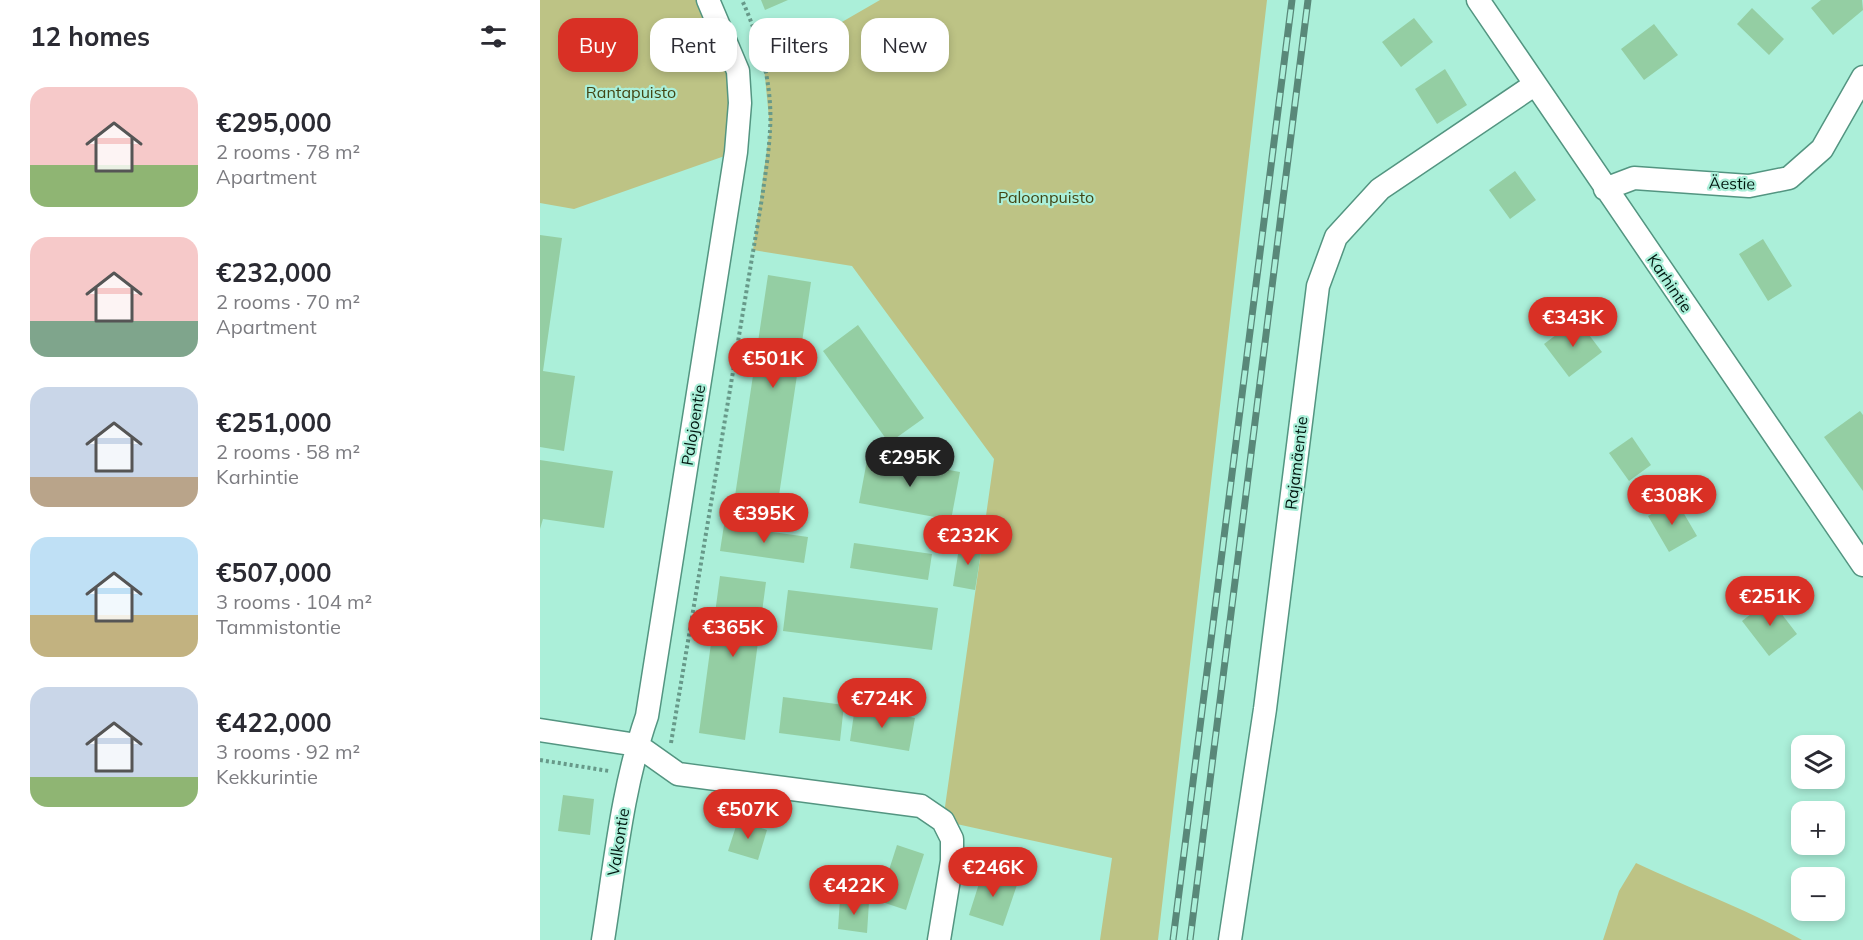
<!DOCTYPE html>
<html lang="en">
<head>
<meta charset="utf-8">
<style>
  :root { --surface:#fff; --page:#f7f7f7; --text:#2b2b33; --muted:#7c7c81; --accent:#d93025 }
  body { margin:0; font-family:Mulish,sans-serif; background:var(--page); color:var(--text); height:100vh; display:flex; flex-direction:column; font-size:22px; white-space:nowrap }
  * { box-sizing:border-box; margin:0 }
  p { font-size:20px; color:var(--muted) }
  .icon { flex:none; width:33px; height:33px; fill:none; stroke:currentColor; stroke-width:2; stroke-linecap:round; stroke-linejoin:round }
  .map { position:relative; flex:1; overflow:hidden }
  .sheet { display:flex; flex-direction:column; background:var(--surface); width:540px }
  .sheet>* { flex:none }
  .banner { position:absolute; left:18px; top:18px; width:570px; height:54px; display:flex; gap:12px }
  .fabs { position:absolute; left:1251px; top:735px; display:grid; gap:12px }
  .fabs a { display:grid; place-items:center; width:54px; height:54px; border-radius:12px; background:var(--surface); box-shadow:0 3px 9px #0003; font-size:30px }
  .price { position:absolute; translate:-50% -51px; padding:0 14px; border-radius:21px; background:var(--accent); color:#fff; font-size:20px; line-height:39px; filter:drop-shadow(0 2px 3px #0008) }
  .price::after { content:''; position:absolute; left:50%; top:36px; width:18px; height:14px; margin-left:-9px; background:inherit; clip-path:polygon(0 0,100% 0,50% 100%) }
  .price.current { background:#222; color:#fff }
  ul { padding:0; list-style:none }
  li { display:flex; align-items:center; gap:18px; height:150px; padding:0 30px }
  li span { display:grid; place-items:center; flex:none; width:168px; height:120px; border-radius:18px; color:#555 }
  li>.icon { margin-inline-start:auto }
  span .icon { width:72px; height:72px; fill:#fffc; stroke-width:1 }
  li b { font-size:26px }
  h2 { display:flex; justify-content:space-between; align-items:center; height:72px; padding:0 30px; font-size:26px }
  .chip { padding:0 21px; border-radius:18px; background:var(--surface); box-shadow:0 3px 9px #0003; font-size:21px; line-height:54px }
  .chip.current { background:var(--accent); color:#fff }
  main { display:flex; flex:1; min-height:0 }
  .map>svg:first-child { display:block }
</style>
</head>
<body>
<main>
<section class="sheet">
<h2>12 homes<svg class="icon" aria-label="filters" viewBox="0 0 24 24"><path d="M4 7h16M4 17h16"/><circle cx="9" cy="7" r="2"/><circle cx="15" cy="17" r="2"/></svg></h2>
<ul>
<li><span style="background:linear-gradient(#f6c9c9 65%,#8fb573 0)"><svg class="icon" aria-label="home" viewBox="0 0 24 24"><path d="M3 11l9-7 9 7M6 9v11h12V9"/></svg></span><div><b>€295,000</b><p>2 rooms · 78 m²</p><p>Apartment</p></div></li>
<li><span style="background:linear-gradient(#f6c9c9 70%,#7fa58c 0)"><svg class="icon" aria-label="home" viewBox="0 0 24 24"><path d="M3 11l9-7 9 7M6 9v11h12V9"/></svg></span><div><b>€232,000</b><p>2 rooms · 70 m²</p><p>Apartment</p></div></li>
<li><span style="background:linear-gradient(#c9d6e8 75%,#b9a48a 0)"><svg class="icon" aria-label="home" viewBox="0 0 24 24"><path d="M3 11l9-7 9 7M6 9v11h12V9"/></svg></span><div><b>€251,000</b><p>2 rooms · 58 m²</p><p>Karhintie</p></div></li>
<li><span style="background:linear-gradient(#bfe0f5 65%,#c2b280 0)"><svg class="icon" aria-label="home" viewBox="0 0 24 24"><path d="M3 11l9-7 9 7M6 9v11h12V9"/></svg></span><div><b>€507,000</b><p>3 rooms · 104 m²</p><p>Tammistontie</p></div></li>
<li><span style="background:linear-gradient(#c9d6e8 75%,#8fb573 0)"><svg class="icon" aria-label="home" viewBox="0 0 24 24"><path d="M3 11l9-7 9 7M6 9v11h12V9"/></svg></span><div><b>€422,000</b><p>3 rooms · 92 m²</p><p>Kekkurintie</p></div></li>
</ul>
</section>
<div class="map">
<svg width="1323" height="940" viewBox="0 0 1323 940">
  <rect width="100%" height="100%" fill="#abefd9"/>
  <path fill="#bdc385" d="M 0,0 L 168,0 L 183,34 L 196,152 L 34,209 L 0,203 Z
    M 340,0 L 727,0 L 618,940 L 560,940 L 572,858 L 403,821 L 454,459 L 312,266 L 213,250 L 230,128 L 224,67 Z
    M 1096,863 C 1151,889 1209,910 1262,940 L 1063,940 L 1079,891 Z"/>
  <path fill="#94cea3" d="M 221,0 L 248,0 L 225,10 Z
    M 1281,0 L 1322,0 L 1323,10 L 1293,35 L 1271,8 Z
    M 1212,8 L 1244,39 L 1229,55 L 1197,24 Z
    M 874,18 L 893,42 L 861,67 L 842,42 Z
    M 1114,24 L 1138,55 L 1104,80 L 1081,49 Z
    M 905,69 L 927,105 L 897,124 L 875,89 Z
    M 975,171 L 996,200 L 970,219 L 949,190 Z
    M 0,235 L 22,238 L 3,371 L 35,376 L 24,451 L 0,447 Z
    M 1223,239 L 1252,286 L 1228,301 L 1199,254 Z
    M 228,275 L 271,282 L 238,502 L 195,496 Z
    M 1037,319 L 1062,352 L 1029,377 L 1004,344 Z
    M 318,325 L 384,418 L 349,443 L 283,351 Z
    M 1320,411 L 1323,415 L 1323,491 L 1284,437 Z
    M 1092,437 L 1111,465 L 1089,481 L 1069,453 Z
    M 328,455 L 420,472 L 411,520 L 319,503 Z
    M 0,460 L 73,471 L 64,528 L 3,519 L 0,529 Z
    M 1136,500 L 1157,536 L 1129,552 L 1108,516 Z
    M 184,525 L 268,537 L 264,563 L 180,551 Z
    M 420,542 L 442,546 L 435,590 L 413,586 Z
    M 314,543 L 392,554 L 388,580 L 310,568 Z
    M 180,576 L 226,582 L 205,740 L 159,733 Z
    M 248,590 L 398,608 L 392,650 L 243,631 Z
    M 1230,599 L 1257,634 L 1229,656 L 1202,621 Z
    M 243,697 L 304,705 L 300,741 L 239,733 Z
    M 315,707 L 375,718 L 369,751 L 310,741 Z
    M 23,795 L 54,799 L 50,835 L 18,831 Z
    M 198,820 L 227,830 L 218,860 L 188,851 Z
    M 357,845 L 384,854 L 366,910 L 339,901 Z
    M 443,871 L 478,882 L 463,926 L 429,915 Z
    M 300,899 L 329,902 L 327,933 L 298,929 Z"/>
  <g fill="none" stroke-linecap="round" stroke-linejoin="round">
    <defs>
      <path id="minor" d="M 938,0 L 1323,565
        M 1065,189 L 1094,178 L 1209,186 L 1249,178 L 1282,149 L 1323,77
        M 0,730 L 97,745 L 138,774 L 381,806 L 403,821 L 412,839 L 412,861 L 399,940
        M 63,940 C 75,865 82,788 107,716 L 196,152 L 200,103 L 198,71 L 168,0
        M 690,940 L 725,709 L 778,286 L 796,237 L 840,189 L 994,85"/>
    </defs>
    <use href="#minor" stroke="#539581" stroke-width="25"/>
    <path stroke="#679989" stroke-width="4" stroke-dasharray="3 3" stroke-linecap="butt" d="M 131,743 L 222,198 C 225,176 229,152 230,130 C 233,85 220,40 202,0
      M 0,760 L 69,771"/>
    <use href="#minor" stroke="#fff" stroke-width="22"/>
    <defs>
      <path id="rail" d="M 633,940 L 752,0
        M 650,940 L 768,0"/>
    </defs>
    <use href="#rail" stroke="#598879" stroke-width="7"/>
    <use href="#rail" stroke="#abefd9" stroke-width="4.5" stroke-dasharray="14" stroke-linecap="butt"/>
  </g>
  <g text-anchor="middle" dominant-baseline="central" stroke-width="4.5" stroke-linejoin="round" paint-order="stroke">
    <g font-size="16" fill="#424514" stroke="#abefd9">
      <text x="91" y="92">Rantapuisto</text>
      <text x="506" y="197">Paloonpuisto</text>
    </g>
    <g font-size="16" fill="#001710" stroke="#abefd9">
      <text transform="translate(1192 183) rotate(1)">Äestie</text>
      <text transform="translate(1130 283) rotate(56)">Karhintie</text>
      <text transform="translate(153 425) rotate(-81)">Palojoentie</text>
      <text transform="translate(756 463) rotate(-83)">Rajamäentie</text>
      <text transform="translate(78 842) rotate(-81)">Valkontie</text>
    </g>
  </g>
</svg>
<div class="fabs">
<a><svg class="icon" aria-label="layers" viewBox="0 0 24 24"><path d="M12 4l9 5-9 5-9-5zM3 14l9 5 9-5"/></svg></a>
<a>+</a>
<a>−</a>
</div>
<b class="price" style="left:1033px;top:348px">€343K</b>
<b class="price" style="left:233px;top:389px">€501K</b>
<b class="price current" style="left:370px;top:488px">€295K</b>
<b class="price" style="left:1132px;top:526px">€308K</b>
<b class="price" style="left:224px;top:544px">€395K</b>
<b class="price" style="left:428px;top:566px">€232K</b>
<b class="price" style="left:1230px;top:627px">€251K</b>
<b class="price" style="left:193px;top:658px">€365K</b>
<b class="price" style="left:342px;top:729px">€724K</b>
<b class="price" style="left:208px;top:840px">€507K</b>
<b class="price" style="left:453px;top:898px">€246K</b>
<b class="price" style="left:314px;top:916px">€422K</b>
<div class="banner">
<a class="chip current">Buy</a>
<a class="chip">Rent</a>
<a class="chip">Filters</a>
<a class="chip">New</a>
</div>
</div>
</main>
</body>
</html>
